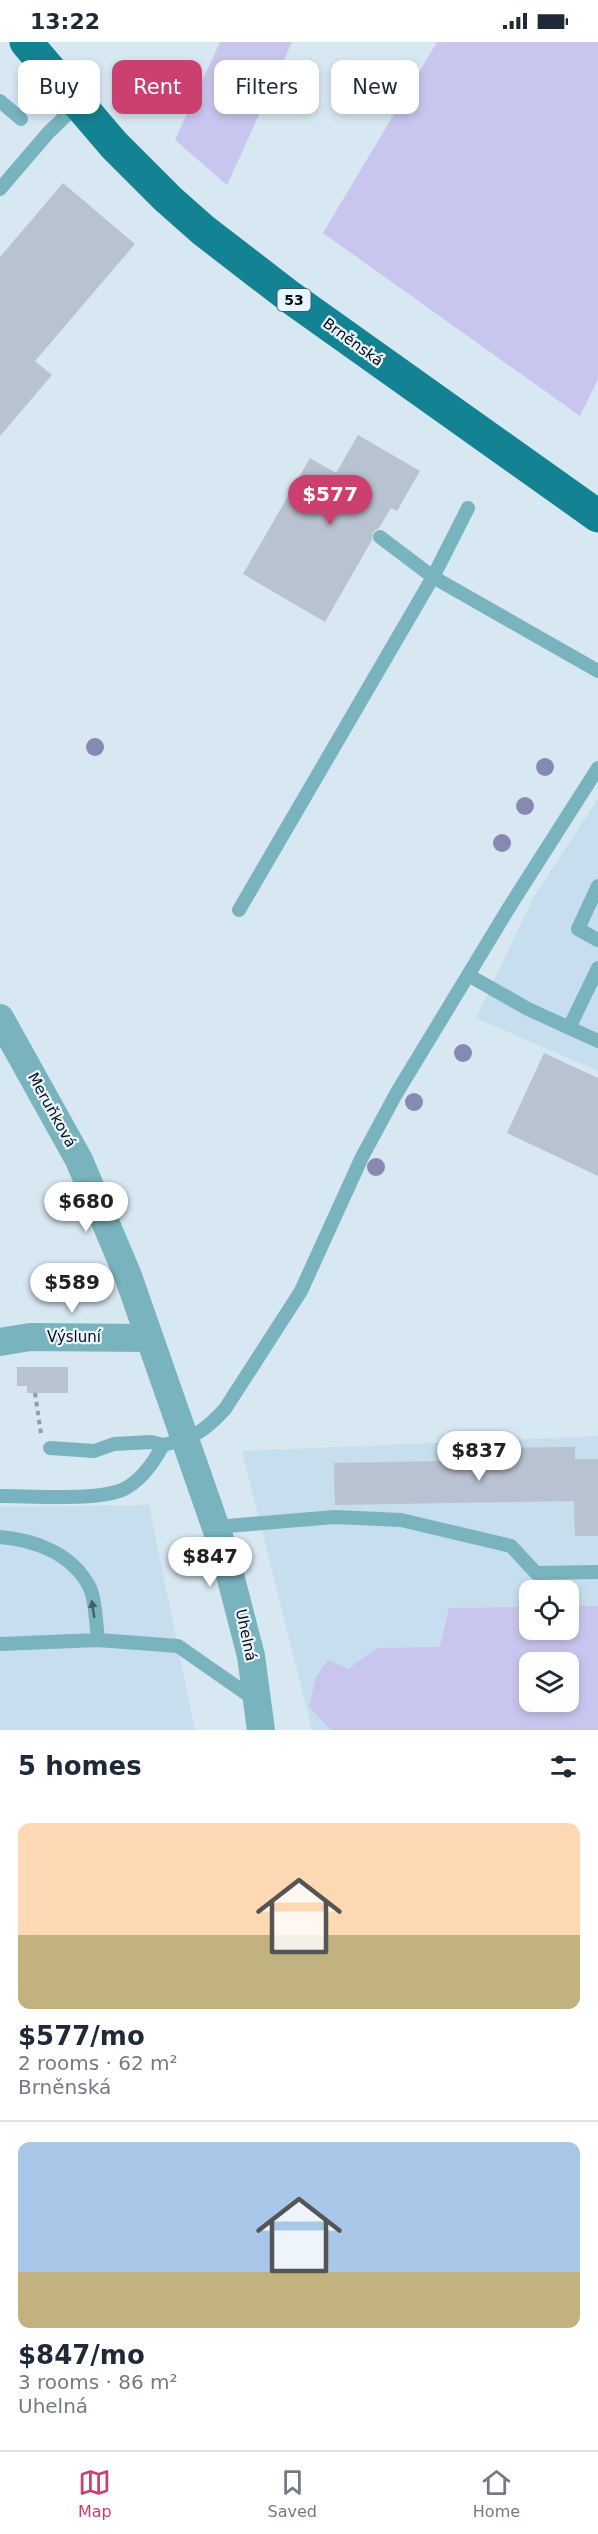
<!DOCTYPE html>
<html lang="en">
<head>
<meta charset="utf-8">
<style>
  :root { --surface:#fff; --page:#f2f2f3; --text:#1f2937; --muted:#747a83; --line:#e0e1e3; --accent:#cc4070 }
  body { margin:0; font-family:"DejaVu Sans",sans-serif; background:var(--page); color:var(--text); height:100vh; display:flex; flex-direction:column; font-size:22px; white-space:nowrap }
  * { box-sizing:border-box; margin:0 }
  p { font-size:20px; color:var(--muted) }
  .icon { flex:none; width:33px; height:33px; fill:none; stroke:currentColor; stroke-width:2; stroke-linecap:round; stroke-linejoin:round }
  .map { position:relative; height:1688px; overflow:hidden }
  .side { display:flex; flex-direction:column; background:var(--surface); flex:1 }
  .side>* { flex:none }
  .top-card { position:absolute; left:18px; top:18px; width:562px; height:54px; display:flex; gap:12px }
  .controls { position:absolute; left:519px; top:1538px; display:grid; gap:12px }
  .controls a { display:grid; place-items:center; width:60px; height:60px; border-radius:12px; background:var(--surface); box-shadow:0 3px 9px #0003; font-size:30px }
  .price { position:absolute; translate:-50% -51px; padding:0 14px; border-radius:21px; background:#fff; color:#222; font-size:20px; line-height:39px; filter:drop-shadow(0 2px 3px #0008) }
  .price::after { content:''; position:absolute; left:50%; top:36px; width:18px; height:14px; margin-left:-9px; background:inherit; clip-path:polygon(0 0,100% 0,50% 100%) }
  .price.active { background:var(--accent); color:#fff }
  ul { padding:0; list-style:none }
  li { display:grid; align-content:center; gap:12px; height:318px; padding:0 18px }
  li+li { border-top:2px solid var(--line) }
  li span { display:grid; place-items:center; height:186px; border-radius:12px; color:#555 }
  li>.icon { margin-inline-start:auto }
  span .icon { width:108px; height:108px; fill:#fffc; stroke-width:1 }
  li b { font-size:26px }
  h2 { display:flex; justify-content:space-between; align-items:center; height:72px; padding:0 18px; font-size:26px }
  .tag { padding:0 21px; border-radius:12px; background:var(--surface); box-shadow:0 3px 9px #0003; font-size:21px; line-height:54px }
  .tag.active { background:var(--accent); color:#fff }
  .status { display:flex; justify-content:space-between; align-items:center; height:42px; padding:0 30px; background:var(--surface); direction:ltr }
  .status svg { height:16px; fill:currentColor }
  .tab-bar { display:flex; justify-content:space-around; align-items:center; height:84px; border-top:2px solid var(--line); background:var(--surface); font-size:16px; color:var(--muted) }
  .tab-bar a { display:grid; justify-items:center; gap:3px }
  .tab-bar .active { color:var(--accent) }
  .map>svg:first-child { display:block }
</style>
</head>
<body>
<div class="status"><b>13:22</b><svg viewBox="0 0 49 12"><path d="M0 12V9h3v3zM5 12V6h3v6zM10 12V3h3v9zM15 12V0h3v12zM26 1h20v11H26zM47 4h2v5h-2z"/></svg></div>
<div class="map">
<svg width="598" height="1688" viewBox="0 0 598 1688">
  <rect width="100%" height="100%" fill="#d8e8f3"/>
  <path fill="#c6deed" fill-rule="evenodd" d="M 598,757 L 598,1029 L 476,976 L 534,854 Z
    M 598,1394 L 598,1688 L 312,1688 L 242,1409 ZM 530,1548 L 568,1548 L 568,1587 L 530,1587 ZM 530,1620 L 568,1620 L 568,1659 L 530,1659 Z
    M 149,1463 L 195,1688 L 0,1688 L 0,1465 Z"/>
  <path fill="#c8c6ee" fill-rule="evenodd" d="M 220,0 L 292,0 L 227,143 L 175,98 Z
    M 437,0 L 598,0 L 598,337 L 580,374 L 323,191 Z
    M 569,1564 L 598,1564 L 598,1688 L 331,1688 L 309,1665 L 316,1635 L 328,1618 L 348,1627 L 377,1606 L 440,1605 L 449,1566 L 529,1565 L 530,1587 L 568,1587 ZM 530,1620 L 568,1620 L 568,1659 L 530,1659 Z"/>
  <path fill="#b9c2d1" d="M 63,141 L 135,202 L 35,319 L 52,333 L 0,394 L 0,215 Z
    M 358,393 L 420,429 L 397,469 L 391,466 L 379,486 L 373,490 L 372,498 L 325,580 L 243,532 L 310,416 L 336,431 Z
    M 544,1011 L 598,1036 L 598,1134 L 507,1091 Z
    M 17,1325 L 68,1325 L 68,1351 L 27,1351 L 27,1344 L 17,1344 Z
    M 575,1405 L 575,1417 L 598,1417 L 598,1494 L 575,1494 L 574,1459 L 335,1463 L 334,1421 L 492,1418 L 491,1406 Z"/>
  <g fill="none" stroke-linecap="round" stroke-linejoin="round">
    <path stroke="#919da6" stroke-width="4" stroke-dasharray="4.5 4.5" stroke-linecap="butt" d="M 35,1351 L 41,1392"/>
    <path stroke="#79b3be" stroke-width="14" d="M 0,59 L 21,77
      M 0,147 L 48,91 L 77,63
      M 380,495 L 433,535 L 598,629
      M 598,844 L 578,887 L 598,898
      M 239,868 L 433,535 L 468,466
      M 468,933 L 528,967 L 598,999
      M 569,986 L 598,926
      M 50,1406 L 94,1409 L 114,1402 L 151,1400 L 163,1403
      M 0,1454 C 32,1454 94,1459 122,1448 C 140,1440 154,1420 163,1403 C 193,1396 204,1390 225,1367 L 301,1249 L 362,1115 L 396,1052 L 510,864 L 598,726
      M 216,1485 L 335,1475 L 401,1478 L 511,1504 L 536,1531 L 598,1530
      M 0,1495 C 36,1498 73,1512 90,1546 C 96,1560 96,1582 98,1598 L 0,1602
      M 98,1598 L 178,1604 L 257,1659"/>
    <path stroke="#79b3be" stroke-width="28" d="M 0,976 L 79,1118 L 128,1234 L 223,1506 L 251,1614 L 261,1688
      M 0,1300 L 30,1295 L 148,1296"/>
    <path stroke="#138293" stroke-width="33" d="M 26,0 L 114,103 L 168,157 L 203,188 L 290,255 L 598,474"/>
  </g>
  <g fill="#8789b2">
    <circle cx="95" cy="705" r="9"/>
    <circle cx="545" cy="725" r="9"/>
    <circle cx="525" cy="764" r="9"/>
    <circle cx="502" cy="801" r="9"/>
    <circle cx="463" cy="1011" r="9"/>
    <circle cx="414" cy="1060" r="9"/>
    <circle cx="376" cy="1125" r="9"/>
  </g>
  <defs><path id="oneway-solid" d="M-6-.8H1V-3.2L6.5 0L1 3.2V.8H-6Z" transform="scale(1.5)"/></defs>
  <use fill="#416068" href="#oneway-solid" transform="translate(93 1567) rotate(-99)"/>
  <g text-anchor="middle" dominant-baseline="central" stroke-width="4.5" stroke-linejoin="round" paint-order="stroke">
    <rect fill="#e8f5fe" stroke="#4c5359" stroke-width="1.5" x="277.5" y="247" width="33" height="22" rx="4.5"/>
    <g font-size="14" font-weight="bold" fill="#090e12">
      <text x="294" y="258">53</text>
    </g>
    <g font-size="15" fill="#090e12" stroke="#e8f5fe">
      <text transform="translate(353 300) rotate(36)">Brněnská</text>
      <text transform="translate(52 1068) rotate(61)">Meruňková</text>
      <text x="74" y="1295">Výsluní</text>
      <text transform="translate(246 1593) rotate(78)">Uhelná</text>
    </g>
  </g>
</svg>
<div class="controls">
<a><svg class="icon" aria-label="locate" viewBox="0 0 24 24"><circle cx="12" cy="12" r="6"/><path d="M12 2v4M12 18v4M2 12h4M18 12h4"/></svg></a>
<a><svg class="icon" aria-label="layers" viewBox="0 0 24 24"><path d="M12 4l9 5-9 5-9-5zM3 14l9 5 9-5"/></svg></a>
</div>
<b class="price active" style="left:330px;top:484px">$577</b>
<b class="price" style="left:86px;top:1191px">$680</b>
<b class="price" style="left:72px;top:1272px">$589</b>
<b class="price" style="left:479px;top:1440px">$837</b>
<b class="price" style="left:210px;top:1546px">$847</b>
<div class="top-card">
<a class="tag">Buy</a>
<a class="tag active">Rent</a>
<a class="tag">Filters</a>
<a class="tag">New</a>
</div>
</div>
<section class="side">
<h2>5 homes<svg class="icon" aria-label="filters" viewBox="0 0 24 24"><path d="M4 7h16M4 17h16"/><circle cx="9" cy="7" r="2"/><circle cx="15" cy="17" r="2"/></svg></h2>
<ul>
<li><span style="background:linear-gradient(#ffd9b3 60%,#c2b280 0)"><svg class="icon" aria-label="home" viewBox="0 0 24 24"><path d="M3 11l9-7 9 7M6 9v11h12V9"/></svg></span><div><b>$577/mo</b><p>2 rooms · 62 m²</p><p>Brněnská</p></div></li>
<li><span style="background:linear-gradient(#a9c7e8 70%,#c2b280 0)"><svg class="icon" aria-label="home" viewBox="0 0 24 24"><path d="M3 11l9-7 9 7M6 9v11h12V9"/></svg></span><div><b>$847/mo</b><p>3 rooms · 86 m²</p><p>Uhelná</p></div></li>
</ul>
</section>
<nav class="tab-bar">
<a class="active"><svg class="icon" aria-label="map" viewBox="0 0 24 24"><path d="M3 6l6-2 6 2 6-2v14l-6 2-6-2-6 2zM9 4v14M15 6v14"/></svg>Map</a>
<a><svg class="icon" aria-label="saved" viewBox="0 0 24 24"><path d="M7 4h10v16l-5-4-5 4z"/></svg>Saved</a>
<a><svg class="icon" aria-label="home" viewBox="0 0 24 24"><path d="M3 11l9-7 9 7M6 9v11h12V9"/></svg>Home</a>
</nav>
</body>
</html>
